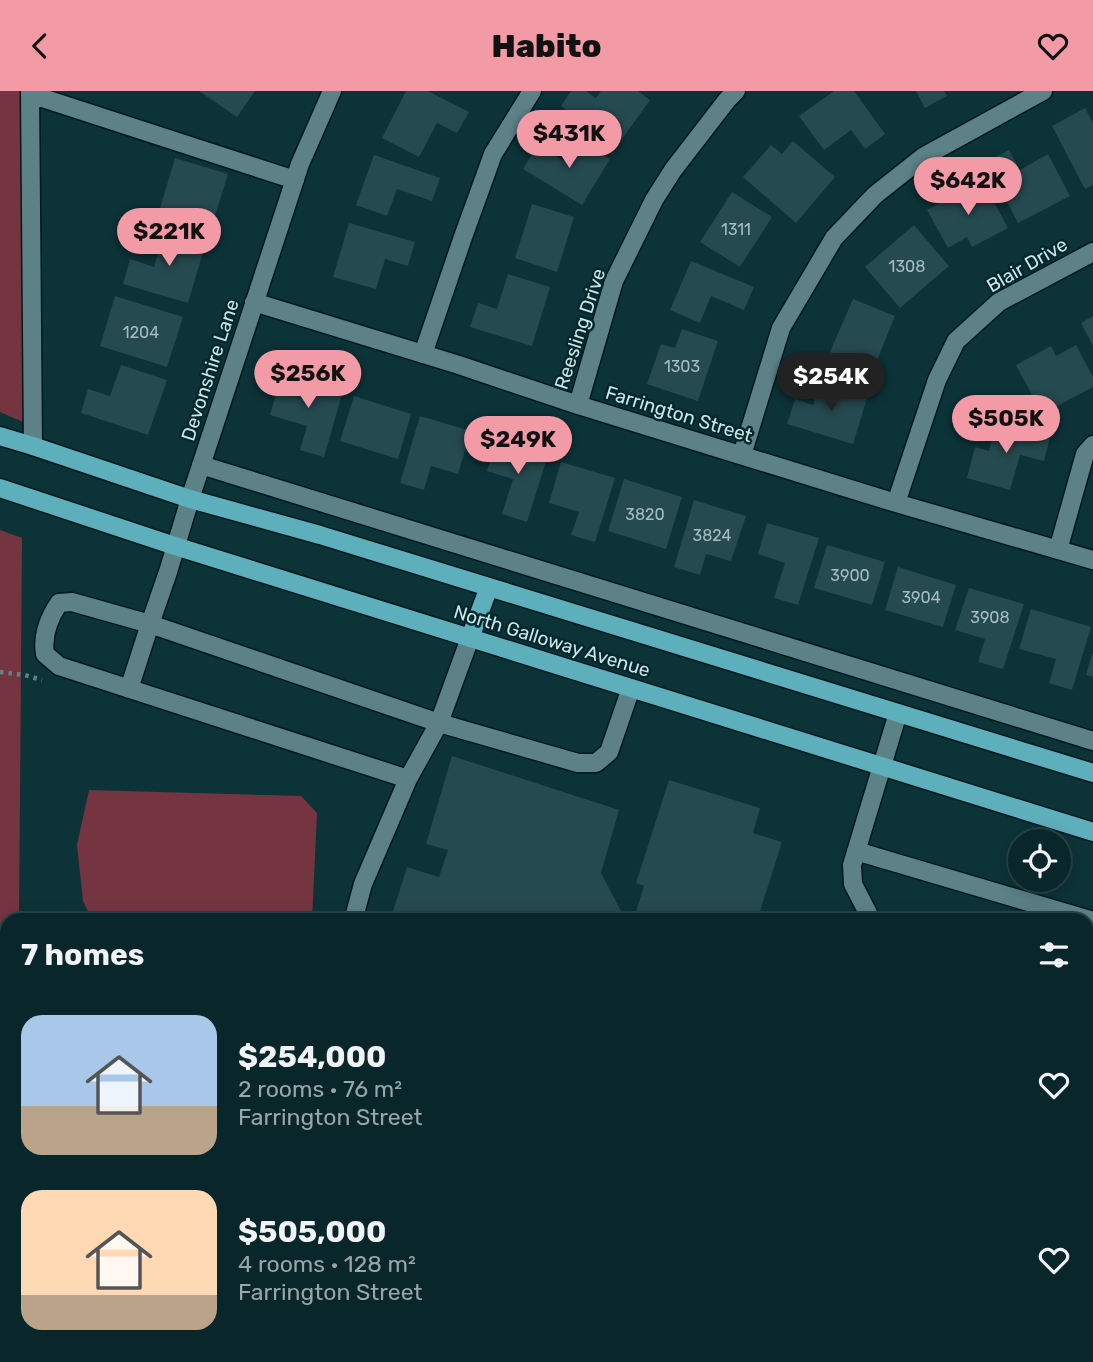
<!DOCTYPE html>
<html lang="en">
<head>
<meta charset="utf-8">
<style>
  :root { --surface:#09262a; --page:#122e32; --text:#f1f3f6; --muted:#99a5a8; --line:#294347; --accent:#f39aa7 }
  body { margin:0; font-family:Rubik,sans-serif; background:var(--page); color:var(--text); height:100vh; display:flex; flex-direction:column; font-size:26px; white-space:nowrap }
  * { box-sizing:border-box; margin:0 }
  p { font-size:23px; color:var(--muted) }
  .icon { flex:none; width:38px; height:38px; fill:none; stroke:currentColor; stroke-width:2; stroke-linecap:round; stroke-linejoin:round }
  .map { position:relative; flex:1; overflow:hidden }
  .sheet { position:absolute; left:0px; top:822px; width:1094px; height:450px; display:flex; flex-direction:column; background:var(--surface); border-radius:21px 21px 0 0; box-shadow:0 4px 18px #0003,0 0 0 2px var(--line) }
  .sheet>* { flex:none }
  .fabs { position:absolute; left:1008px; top:738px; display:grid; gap:14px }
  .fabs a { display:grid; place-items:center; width:63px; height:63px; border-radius:50%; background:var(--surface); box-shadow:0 4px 18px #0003,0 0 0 2px var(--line); font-size:35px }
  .price { position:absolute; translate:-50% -60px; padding:0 16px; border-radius:24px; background:var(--accent); color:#111; font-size:23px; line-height:46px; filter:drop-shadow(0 2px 4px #0008) }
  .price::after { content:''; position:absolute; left:50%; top:42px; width:21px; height:16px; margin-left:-10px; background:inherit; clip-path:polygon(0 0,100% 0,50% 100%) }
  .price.on { background:#222; color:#fff }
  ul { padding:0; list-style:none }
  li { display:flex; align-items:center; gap:21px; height:175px; padding:0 21px }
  li span { display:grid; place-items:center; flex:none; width:196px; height:140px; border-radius:21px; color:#555 }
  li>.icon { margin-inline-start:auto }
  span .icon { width:84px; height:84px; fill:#fffc; stroke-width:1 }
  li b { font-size:30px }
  h2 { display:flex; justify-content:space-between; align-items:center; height:84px; padding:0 21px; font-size:30px }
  header { display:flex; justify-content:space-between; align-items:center; height:91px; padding:0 21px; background:var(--accent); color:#111; font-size:32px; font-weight:800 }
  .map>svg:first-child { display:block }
</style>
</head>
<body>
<header><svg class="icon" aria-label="back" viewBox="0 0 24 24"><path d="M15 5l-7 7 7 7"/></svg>Habito<svg class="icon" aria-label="heart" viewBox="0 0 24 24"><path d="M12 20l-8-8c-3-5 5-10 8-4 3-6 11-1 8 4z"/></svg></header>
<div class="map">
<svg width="1093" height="1271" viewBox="0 0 1093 1271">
  <rect width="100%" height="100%" fill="#0c3338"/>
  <path fill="#743541" d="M 0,0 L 20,0 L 23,331 L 0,321 Z
    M 0,439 L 22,447 L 19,829 L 7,830 L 7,1265 L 16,1265 L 16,1271 L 0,1271 Z
    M 89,699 L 301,705 L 317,722 L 312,829 L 92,829 L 83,810 L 77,754 Z
    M 67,1265 L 303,1265 L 303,1271 L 68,1271 Z"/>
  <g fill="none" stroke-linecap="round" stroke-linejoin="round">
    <path stroke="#5e454e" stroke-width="7" d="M 1087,1158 L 1093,1155
      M 864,1271 L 876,1265"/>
  </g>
  <path fill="#254a50" d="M 199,0 L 255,0 L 237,26 Z
    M 406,0 L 428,0 L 469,21 L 457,42 L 437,32 L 419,66 L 382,47 Z
    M 571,0 L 586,0 L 596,7 L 601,0 L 638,0 L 650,9 L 617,55 L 561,15 Z
    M 834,0 L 854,0 L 885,43 L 865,58 L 851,39 L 824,59 L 799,25 Z
    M 916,0 L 944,0 L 947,5 L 925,17 Z
    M 1085,17 L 1093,32 L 1093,94 L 1085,98 L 1052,35 Z
    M 578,48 L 610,68 L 582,114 L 523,78 L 538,54 L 564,70 Z
    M 793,50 L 835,86 L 796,132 L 743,86 L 771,54 L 782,63 Z
    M 1009,59 L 1020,79 L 1048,63 L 1070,105 L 1018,132 L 986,71 Z
    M 374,64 L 440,87 L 432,110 L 397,98 L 387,125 L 356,114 Z
    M 175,67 L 228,83 L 213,131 L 205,128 L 202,137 L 158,124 Z
    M 982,89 L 1008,137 L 972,156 L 967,146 L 948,157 L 927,119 Z
    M 732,101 L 772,126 L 740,176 L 700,151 Z
    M 532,113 L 574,126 L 557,181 L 515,167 Z
    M 349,132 L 415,151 L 408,175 L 385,168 L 376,198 L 333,186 Z
    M 914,134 L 949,175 L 900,217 L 865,176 Z
    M 165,139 L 206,151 L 188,212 L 123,193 L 130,168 L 154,176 Z
    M 691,170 L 754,196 L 744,219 L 711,205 L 700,232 L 670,219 Z
    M 508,183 L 550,196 L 532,255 L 470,236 L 478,212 L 497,218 Z
    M 115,205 L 183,226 L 167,276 L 100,255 Z
    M 853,208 L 895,225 L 873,279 L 830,261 Z
    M 1093,225 L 1093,255 L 1081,232 Z
    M 682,238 L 718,250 L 698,310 L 647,293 L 661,253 L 675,257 Z
    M 1076,254 L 1093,286 L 1093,296 L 1042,323 L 1016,274 L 1051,255 L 1056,265 Z
    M 121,274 L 167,289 L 148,344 L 81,322 L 88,298 L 110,305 Z
    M 282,282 L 343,300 L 324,366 L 300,359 L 307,335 L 270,324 Z
    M 821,289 L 868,304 L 853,353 L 787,333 L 795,308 L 813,314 Z
    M 354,305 L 411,323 L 398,368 L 340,350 Z
    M 420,325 L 471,340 L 458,383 L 431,375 L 424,399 L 400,392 Z
    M 996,332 L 1050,346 L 1044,370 L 1020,364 L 1010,399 L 967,387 L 975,356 L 989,360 Z
    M 496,349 L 548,364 L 527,431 L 502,423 L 513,388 L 487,380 Z
    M 561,371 L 615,387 L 595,451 L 571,444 L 579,421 L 549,412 Z
    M 624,388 L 682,406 L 666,458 L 608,440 Z
    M 694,409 L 746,425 L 731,470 L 706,463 L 700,484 L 674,476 Z
    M 767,432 L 819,447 L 798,514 L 774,507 L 785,472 L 758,463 Z
    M 827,454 L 885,471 L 872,514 L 814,497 Z
    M 898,476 L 956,494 L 943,536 L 885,519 Z
    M 969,497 L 1024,513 L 1003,578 L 978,571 L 985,548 L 955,539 Z
    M 1031,518 L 1091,536 L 1072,599 L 1049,592 L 1056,568 L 1019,558 Z
    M 1092,563 L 1093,563 L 1093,586 L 1086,584 Z
    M 452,665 L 619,719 L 601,782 L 623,824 L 634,827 L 644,795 L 636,792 L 669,689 L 760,717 L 753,742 L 782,751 L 757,830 L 390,830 L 407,776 L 439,786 L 448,759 L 426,753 Z
    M 472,1265 L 576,1265 L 574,1271 L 489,1271 Z"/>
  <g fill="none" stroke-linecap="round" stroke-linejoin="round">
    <defs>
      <path id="minor" d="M 30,0 L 33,355
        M 332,0 L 300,73 L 190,408 L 168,481 L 150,533 L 72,511 L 59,512 C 49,527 42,545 45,563 L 59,575 L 408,688 L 439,632 L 470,547
        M 30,3 L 295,89
        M 254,211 L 459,274 L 578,314 L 896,412 L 1093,469
        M 423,263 L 463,146 L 493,63 L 532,0
        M 578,314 L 614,190 L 654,109 L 673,79 L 727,9 L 736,0
        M 742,364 L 781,237 L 834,147 L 875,104 L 923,66 L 1043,0
        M 201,374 L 1093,650
        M 896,412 L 937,289 L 956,250 L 999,211 L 1093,161
        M 1058,459 L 1085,363 L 1093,354
        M 129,598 L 150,533 L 439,632 L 578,672 L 596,672 L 609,661 L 631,597
        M 856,760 L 1093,830
        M 353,830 L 363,793 L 408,688
        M 872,830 L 853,793 L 852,774 L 898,622
        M 1087,953 L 1093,951
        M 430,1265 L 431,1271
        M 353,1271 L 357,1265"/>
      <path id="major" d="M 0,345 L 33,355 L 190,408 L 320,444 L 1093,682
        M 0,397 L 175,455 L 1093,741
        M 470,547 L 489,496"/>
    </defs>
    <use href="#minor" stroke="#00191d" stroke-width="21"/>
    <use href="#major" stroke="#00191d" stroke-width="21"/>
    <path stroke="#628085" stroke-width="4.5" stroke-dasharray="3.5 5" stroke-linecap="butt" d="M 0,581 L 25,584 L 42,589"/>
    <use href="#minor" stroke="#5c8287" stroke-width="18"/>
    <use href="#major" stroke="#5dafbb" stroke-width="18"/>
  </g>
  <g text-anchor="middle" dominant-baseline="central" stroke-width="5" stroke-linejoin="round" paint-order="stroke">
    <g font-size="16" fill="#a4bdc0">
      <text x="736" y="138">1311</text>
      <text x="907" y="175">1308</text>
      <text x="141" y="241">1204</text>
      <text x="682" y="275">1303</text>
      <text x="645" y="423">3820</text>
      <text x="712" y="444">3824</text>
      <text x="850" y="484">3900</text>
      <text x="921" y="506">3904</text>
      <text x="990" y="526">3908</text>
    </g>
    <g font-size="19" fill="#cfe3e6" stroke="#01292e">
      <text transform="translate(1027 174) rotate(-30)">Blair Drive</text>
      <text transform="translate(580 238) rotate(-72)">Reesling Drive</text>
      <text transform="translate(210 279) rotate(-72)">Devonshire Lane</text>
      <text transform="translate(679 323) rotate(17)">Farrington Street</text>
      <text transform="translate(552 550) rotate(17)">North Galloway Avenue</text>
    </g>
  </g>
</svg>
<div class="fabs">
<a><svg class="icon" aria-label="locate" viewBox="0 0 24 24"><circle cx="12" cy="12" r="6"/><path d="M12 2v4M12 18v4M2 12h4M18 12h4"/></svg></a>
</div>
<b class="price" style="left:569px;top:79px">$431K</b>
<b class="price" style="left:968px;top:126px">$642K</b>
<b class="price" style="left:169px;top:177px">$221K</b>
<b class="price" style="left:308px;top:319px">$256K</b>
<b class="price on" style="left:831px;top:322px">$254K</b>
<b class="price" style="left:1006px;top:364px">$505K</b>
<b class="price" style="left:518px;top:385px">$249K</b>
<section class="sheet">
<h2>7 homes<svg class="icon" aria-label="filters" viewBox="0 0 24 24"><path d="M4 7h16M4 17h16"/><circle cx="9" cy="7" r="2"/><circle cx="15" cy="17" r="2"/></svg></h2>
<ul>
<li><span style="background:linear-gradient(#a9c7e8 65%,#b9a48a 0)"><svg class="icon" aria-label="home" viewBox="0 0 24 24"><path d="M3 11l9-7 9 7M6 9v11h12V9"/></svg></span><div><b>$254,000</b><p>2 rooms · 76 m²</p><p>Farrington Street</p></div><svg class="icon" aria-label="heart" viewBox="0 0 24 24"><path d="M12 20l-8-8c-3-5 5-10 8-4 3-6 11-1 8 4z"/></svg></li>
<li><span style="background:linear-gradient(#ffd9b3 75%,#b9a48a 0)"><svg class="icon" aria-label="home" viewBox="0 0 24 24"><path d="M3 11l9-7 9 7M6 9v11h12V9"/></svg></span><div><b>$505,000</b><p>4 rooms · 128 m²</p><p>Farrington Street</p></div><svg class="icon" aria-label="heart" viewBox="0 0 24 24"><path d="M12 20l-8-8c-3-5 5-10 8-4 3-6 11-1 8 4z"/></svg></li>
</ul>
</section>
</div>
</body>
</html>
